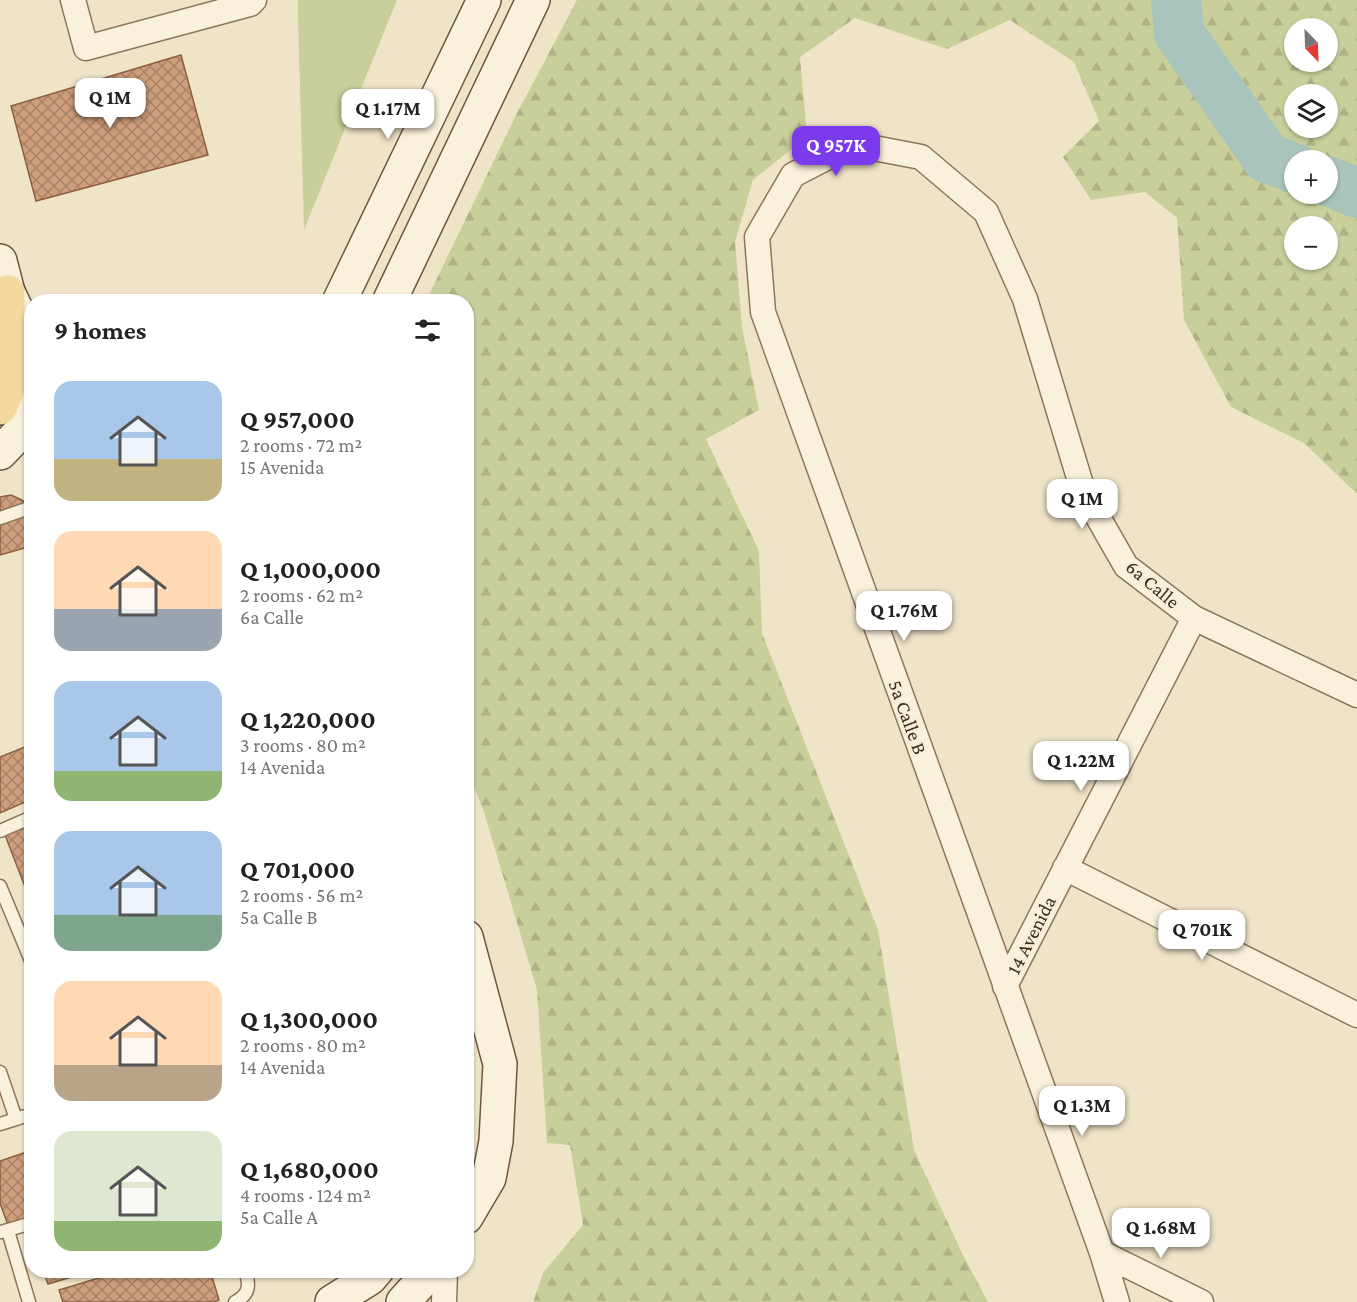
<!DOCTYPE html>
<html lang="en">
<head>
<meta charset="utf-8">
<style>
  :root { --surface:#fff; --page:#f6f6f6; --text:#222; --muted:#767676; --accent:#7c3aed }
  body { margin:0; font-family:"Crimson Pro",serif; background:var(--page); color:var(--text); height:100vh; display:flex; flex-direction:column; font-size:22px; white-space:nowrap }
  * { box-sizing:border-box; margin:0 }
  p { font-size:20px; color:var(--muted) }
  .icon { flex:none; width:33px; height:33px; fill:none; stroke:currentColor; stroke-width:2; stroke-linecap:round; stroke-linejoin:round }
  .map { position:relative; flex:1; overflow:hidden }
  .side { position:absolute; left:24px; top:294px; width:450px; height:984px; display:flex; flex-direction:column; background:var(--surface); border-radius:24px; box-shadow:0 2px 4px #0004 }
  .side>* { flex:none }
  .needle { width:39px; rotate:157deg }
  .buttons { position:absolute; left:1284px; top:18px; display:grid; gap:12px }
  .buttons a { display:grid; place-items:center; width:54px; height:54px; border-radius:50%; background:var(--surface); box-shadow:0 2px 4px #0004; font-size:30px }
  .price { position:absolute; translate:-50% -51px; padding:0 14px; border-radius:12px; background:#fff; color:#222; font-size:20px; line-height:39px; filter:drop-shadow(0 2px 3px #0008) }
  .price::after { content:''; position:absolute; left:50%; top:36px; width:18px; height:14px; margin-left:-9px; background:inherit; clip-path:polygon(0 0,100% 0,50% 100%) }
  .price.selected { background:var(--accent); color:#fff }
  ul { padding:0; list-style:none }
  li { display:flex; align-items:center; gap:18px; height:150px; padding:0 30px }
  li span { display:grid; place-items:center; flex:none; width:168px; height:120px; border-radius:18px; color:#555 }
  li>.icon { margin-inline-start:auto }
  span .icon { width:72px; height:72px; fill:#fffc; stroke-width:1 }
  li b { font-size:26px }
  h2 { display:flex; justify-content:space-between; align-items:center; height:72px; padding:0 30px; font-size:26px }
  .map>svg:first-child { display:block }
</style>
</head>
<body>
<div class="map">
<svg width="1357" height="1302" viewBox="0 0 1357 1302">
  <defs>
    <pattern id="forest-firs" width="22" height="20" patternUnits="userSpaceOnUse" patternTransform="scale(1.5)"><rect width="22" height="20" fill="#c9cf9b"/><path d="M5 1l3.5 6h-7zM16 11l3.5 6h-7z" fill="#aeb285"/></pattern>
    <pattern id="building-cross-hatch" width="8" height="8" patternUnits="userSpaceOnUse" patternTransform="scale(1.5)"><rect width="8" height="8" fill="#cf9f7d"/><path d="M0 0l8 8M0 8l8-8" fill="none" stroke="#a98266"/></pattern>
  </defs>
  <rect width="100%" height="100%" fill="#f0e4c8"/>
  <path fill="url(#forest-firs)" fill-rule="evenodd" d="M 577,0 L 1357,0 L 1357,494 L 1304,443 L 1231,407 L 1184,320 L 1177,218 L 1145,192 L 1091,200 L 1063,157 L 1099,121 L 1074,62 L 1010,20 L 947,49 L 855,18 L 800,57 L 807,137 L 753,180 L 735,242 L 742,327 L 759,410 L 706,439 L 759,551 L 762,633 L 878,930 L 914,1150 L 962,1253 L 988,1302 L 533,1302 L 543,1273 L 583,1225 L 570,1145 L 547,1143 L 537,990 L 484,812 L 467,769 L 466,302 L 426,301 L 515,117 ZM 1294,28 L 1328,28 L 1328,62 L 1294,62 ZM 1294,94 L 1328,94 L 1328,128 L 1294,128 ZM 1294,160 L 1328,160 L 1328,194 L 1294,194 ZM 1294,226 L 1328,226 L 1328,260 L 1294,260 Z"/>
  <path fill="#c9cf9b" d="M 298,0 L 397,0 L 304,230 L 298,16 Z"/>
  <g fill="none" stroke-linecap="round" stroke-linejoin="round">
    <path stroke="#a9c4bc" stroke-width="50" d="M 1176,0 L 1179,33 L 1267,158 L 1294,168
      M 1328,181 L 1357,193"/>
  </g>
  <path fill="url(#building-cross-hatch)" stroke="#8d5f41" stroke-width="1.5" d="M 181,55 L 208,155 L 36,201 L 11,106 Z
    M 11,495 L 32,505 L 32,546 L 0,555 L 0,497 Z
    M 32,744 L 32,799 L 0,813 L 0,757 Z
    M 32,825 L 32,905 L 5,835 Z
    M 32,1150 L 32,1217 L 8,1225 L 0,1203 L 0,1161 Z
    M 43,1270 L 95,1270 L 48,1284 Z
    M 98,1270 L 210,1270 L 219,1300 L 213,1302 L 63,1302 L 59,1290 L 102,1277 Z"/>
  <g fill="none" stroke-linecap="round" stroke-linejoin="round">
    <defs>
      <path id="lane" d="M 0,518 L 32,507
        M 0,831 L 32,817
        M 0,886 L 32,963
        M 0,1072 L 16,1119
        M 0,1124 L 32,1114
        M 8,1231 L 29,1302
        M 1,1232 L 32,1223
        M 235,1302 C 250,1294 250,1285 245,1270"/>
      <path id="street" d="M 73,0 L 86,48 L 250,4 L 254,0
        M 1065,868 L 1357,1015
        M 1005,986 L 1194,618
        M 1102,1253 L 1201,1302
        M 444,1302 L 445,1270
        M 1117,1302 L 1102,1253 L 763,312 L 757,237 L 793,175 L 853,144 L 921,157 L 986,212 L 1025,299 L 1083,491 L 1126,566 L 1194,618 L 1357,695"/>
      <path id="secondary" d="M 0,261 L 8,292 L 29,336 L 32,353
        M 339,302 L 484,0
        M 389,302 L 533,0
        M 0,453 L 22,430 L 32,404
        M 466,937 L 500,1064 L 496,1141 L 489,1178 L 466,1217
        M 332,1302 L 370,1278 L 377,1270
        M 403,1302 L 432,1270"/>
      <path id="primary" d="M 0,408 L 8,389 L 12,368 L 8,336 L 8,292"/>
    </defs>
    <use href="#lane" stroke="#8d765c" stroke-width="15"/>
    <use href="#street" stroke="#8d765c" stroke-width="27"/>
    <use href="#secondary" stroke="#6f573f" stroke-width="36"/>
    <use href="#primary" stroke="#5b4430" stroke-width="36"/>
    <use href="#lane" stroke="#faf1dc" stroke-width="12"/>
    <use href="#street" stroke="#faf1dc" stroke-width="24"/>
    <use href="#secondary" stroke="#faf1dc" stroke-width="33"/>
    <use href="#primary" stroke="#f3d9a0" stroke-width="33"/>
  </g>
  <g text-anchor="middle" dominant-baseline="central" stroke-width="5" stroke-linejoin="round" paint-order="stroke">
    <g font-size="20" fill="#3d2e20" stroke="#f7eed8">
      <text transform="translate(1153 584) rotate(40)">6a Calle</text>
      <text transform="translate(908 717) rotate(70)">5a Calle B</text>
      <text transform="translate(1031 935) rotate(-63)">14 Avenida</text>
    </g>
  </g>
</svg>
<div class="buttons">
<a><svg class="needle" viewBox="-14 -14 28 28"><path d="M0-13l5 13h-10z" fill="#e53935"/><path d="M0 13l5-13h-10z" fill="#767676"/></svg></a>
<a><svg class="icon" aria-label="layers" viewBox="0 0 24 24"><path d="M12 4l9 5-9 5-9-5zM3 14l9 5 9-5"/></svg></a>
<a>+</a>
<a>−</a>
</div>
<b class="price" style="left:110px;top:129px">Q 1M</b>
<b class="price" style="left:388px;top:140px">Q 1.17M</b>
<b class="price selected" style="left:836px;top:177px">Q 957K</b>
<b class="price" style="left:1082px;top:530px">Q 1M</b>
<b class="price" style="left:904px;top:642px">Q 1.76M</b>
<b class="price" style="left:1081px;top:792px">Q 1.22M</b>
<b class="price" style="left:1202px;top:961px">Q 701K</b>
<b class="price" style="left:1082px;top:1137px">Q 1.3M</b>
<b class="price" style="left:1161px;top:1259px">Q 1.68M</b>
<section class="side">
<h2>9 homes<svg class="icon" aria-label="filters" viewBox="0 0 24 24"><path d="M4 7h16M4 17h16"/><circle cx="9" cy="7" r="2"/><circle cx="15" cy="17" r="2"/></svg></h2>
<ul>
<li><span style="background:linear-gradient(#a9c7e8 65%,#c2b280 0)"><svg class="icon" aria-label="home" viewBox="0 0 24 24"><path d="M3 11l9-7 9 7M6 9v11h12V9"/></svg></span><div><b>Q 957,000</b><p>2 rooms · 72 m²</p><p>15 Avenida</p></div></li>
<li><span style="background:linear-gradient(#ffd9b3 65%,#9aa5b1 0)"><svg class="icon" aria-label="home" viewBox="0 0 24 24"><path d="M3 11l9-7 9 7M6 9v11h12V9"/></svg></span><div><b>Q 1,000,000</b><p>2 rooms · 62 m²</p><p>6a Calle</p></div></li>
<li><span style="background:linear-gradient(#a9c7e8 75%,#8fb573 0)"><svg class="icon" aria-label="home" viewBox="0 0 24 24"><path d="M3 11l9-7 9 7M6 9v11h12V9"/></svg></span><div><b>Q 1,220,000</b><p>3 rooms · 80 m²</p><p>14 Avenida</p></div></li>
<li><span style="background:linear-gradient(#a9c7e8 70%,#7fa58c 0)"><svg class="icon" aria-label="home" viewBox="0 0 24 24"><path d="M3 11l9-7 9 7M6 9v11h12V9"/></svg></span><div><b>Q 701,000</b><p>2 rooms · 56 m²</p><p>5a Calle B</p></div></li>
<li><span style="background:linear-gradient(#ffd9b3 70%,#b9a48a 0)"><svg class="icon" aria-label="home" viewBox="0 0 24 24"><path d="M3 11l9-7 9 7M6 9v11h12V9"/></svg></span><div><b>Q 1,300,000</b><p>2 rooms · 80 m²</p><p>14 Avenida</p></div></li>
<li><span style="background:linear-gradient(#dfe7d0 75%,#8fb573 0)"><svg class="icon" aria-label="home" viewBox="0 0 24 24"><path d="M3 11l9-7 9 7M6 9v11h12V9"/></svg></span><div><b>Q 1,680,000</b><p>4 rooms · 124 m²</p><p>5a Calle A</p></div></li>
</ul>
</section>
</div>
</body>
</html>
